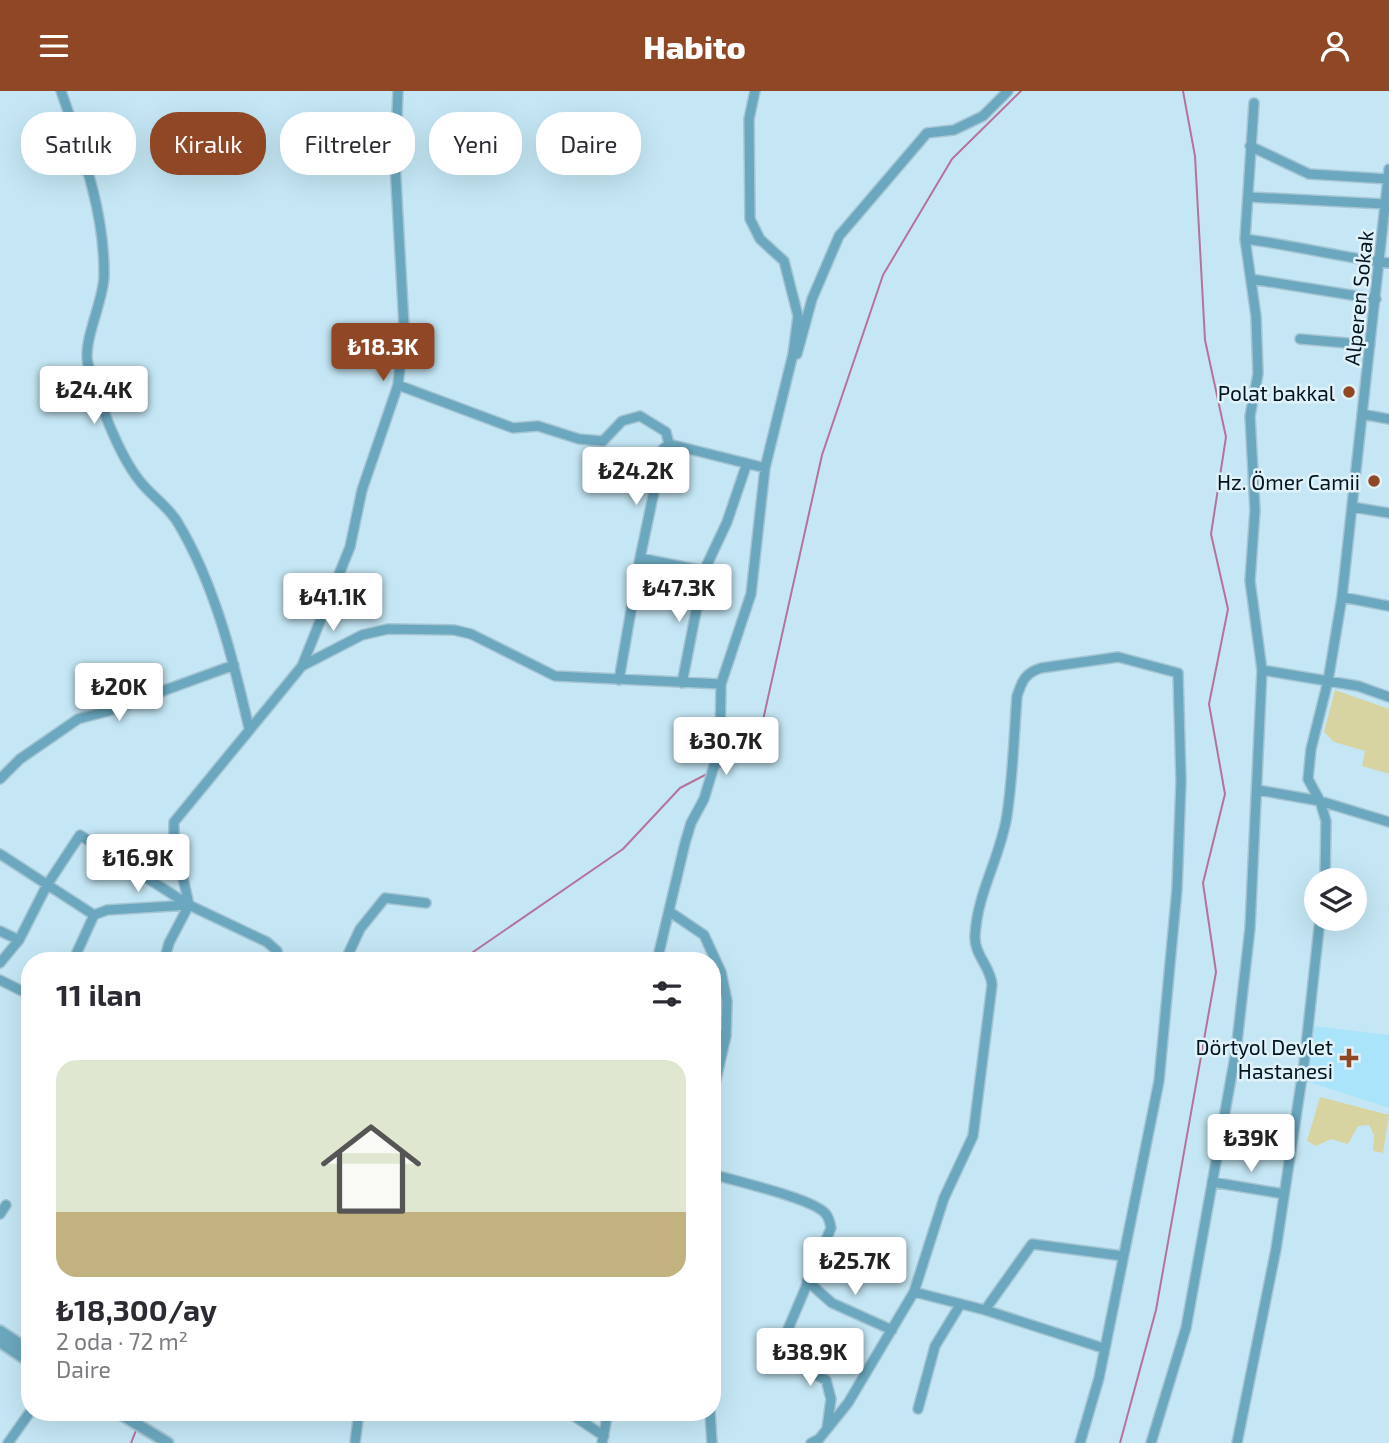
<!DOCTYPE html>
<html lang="tr">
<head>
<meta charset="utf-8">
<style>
  :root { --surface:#fff; --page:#f2f2f3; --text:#2b2b33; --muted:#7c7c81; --accent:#8f4725 }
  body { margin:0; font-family:"Exo 2",sans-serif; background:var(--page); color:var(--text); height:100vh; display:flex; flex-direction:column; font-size:26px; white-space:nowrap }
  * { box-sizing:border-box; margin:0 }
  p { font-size:23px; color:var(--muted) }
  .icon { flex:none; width:38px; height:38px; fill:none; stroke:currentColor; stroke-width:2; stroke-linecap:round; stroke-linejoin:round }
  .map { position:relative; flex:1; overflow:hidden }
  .side { position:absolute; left:21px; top:861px; width:700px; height:469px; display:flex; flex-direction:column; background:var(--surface); border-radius:28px; box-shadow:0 7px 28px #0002 }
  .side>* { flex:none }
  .hud { position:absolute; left:21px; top:21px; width:700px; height:63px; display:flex; gap:14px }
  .controls { position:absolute; left:1304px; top:777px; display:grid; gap:14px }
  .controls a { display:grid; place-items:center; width:63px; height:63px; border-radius:50%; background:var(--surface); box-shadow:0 7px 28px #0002; font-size:35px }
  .price { position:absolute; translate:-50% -60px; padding:0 16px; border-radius:7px; background:#fff; color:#222; font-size:23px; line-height:46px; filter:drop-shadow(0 2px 4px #0008) }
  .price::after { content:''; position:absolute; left:50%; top:42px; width:21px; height:16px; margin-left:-10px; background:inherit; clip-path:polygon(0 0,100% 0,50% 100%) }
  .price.active { background:var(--accent); color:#fff }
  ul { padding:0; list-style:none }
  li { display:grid; align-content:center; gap:14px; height:371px; padding:0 35px }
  li span { display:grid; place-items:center; height:217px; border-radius:21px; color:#555 }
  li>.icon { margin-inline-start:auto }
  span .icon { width:126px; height:126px; fill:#fffc; stroke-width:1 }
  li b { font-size:30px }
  h2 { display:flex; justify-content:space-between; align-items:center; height:84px; padding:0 35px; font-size:30px }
  .pill { padding:0 24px; border-radius:28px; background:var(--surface); box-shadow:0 7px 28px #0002; font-size:24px; line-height:63px }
  .pill.active { background:var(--accent); color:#fff }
  header { display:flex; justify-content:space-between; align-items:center; height:91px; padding:0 35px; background:var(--accent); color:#fff; font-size:32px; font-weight:800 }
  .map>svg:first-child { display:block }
</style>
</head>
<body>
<header><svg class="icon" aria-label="menu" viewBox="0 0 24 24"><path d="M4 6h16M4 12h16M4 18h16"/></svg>Habito<svg class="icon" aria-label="person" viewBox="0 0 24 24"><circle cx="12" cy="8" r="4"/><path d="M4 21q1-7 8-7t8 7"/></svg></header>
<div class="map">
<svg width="1389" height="1352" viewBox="0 0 1389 1352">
  <rect width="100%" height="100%" fill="#c5e7f5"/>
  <path fill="#aae4fa" d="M 1313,935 L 1389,944 L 1389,1017 L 1306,990 Z"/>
  <path fill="#d7d4a1" d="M 1335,599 L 1389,618 L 1389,683 L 1362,675 L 1365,660 L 1334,651 L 1324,641 Z
    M 1320,1006 L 1389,1024 L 1383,1062 L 1373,1060 L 1374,1044 L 1369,1034 L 1358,1035 L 1348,1053 L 1331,1048 L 1316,1055 L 1307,1050 Z"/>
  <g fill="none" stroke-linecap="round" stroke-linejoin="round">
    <path stroke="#b5729a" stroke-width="2" d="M 718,677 L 759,647 L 822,364 L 883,184 L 952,68 L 1021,0
      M 460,870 L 623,758 L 680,697 L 707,683
      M 140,1328 L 143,1321
      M 131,1352 L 137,1337
      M 1120,1352 L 1156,1219 L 1216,881 L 1203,792 L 1225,703 L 1209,613 L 1228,518 L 1211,443 L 1226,346 L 1205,249 L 1195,65 L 1183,0"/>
    <defs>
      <path id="minor" d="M 61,0 C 82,60 105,121 104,185 C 104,209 82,251 88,273 C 98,307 117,361 139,389 C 150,404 169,416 178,432 C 215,494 233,568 249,637
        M 1250,55 L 1309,83 L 1388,88
        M 1249,106 L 1385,113
        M 1245,148 C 1293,154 1340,166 1389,172
        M 1251,188 L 1376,208
        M 1300,248 L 1370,254
        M 797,263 L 812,208 L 839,145 L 927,42 L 954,39 L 983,25 L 1008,0
        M 398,294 L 513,337 L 538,335 L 579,348 L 603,350 L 622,330 L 640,325 L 666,341 L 669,353
        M 1362,323 L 1389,328
        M 1352,416 L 1389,422
        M 640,467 L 704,480
        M 1342,506 L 1389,515
        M 302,575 L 350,456 L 362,399 L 398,294 L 404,235 L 395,72 L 398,0
        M 1262,579 L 1358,595 L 1389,606
        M 619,589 L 640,467 L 663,358 L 669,353 L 765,377
        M 682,592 L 704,480 L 727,431 L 746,375
        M 0,688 L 20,668 L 78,628 L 105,621 L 234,574
        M 1258,699 L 1320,710 L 1389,731
        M 0,763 L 94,824
        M 1325,789 L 1326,730 L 1320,710 L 1308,688 L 1311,658 L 1328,590 L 1342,506 L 1389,78
        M 670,821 L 704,844 L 721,881 L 727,910 L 726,945 L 712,1006
        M 94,824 L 107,819 L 189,814
        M 0,840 L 19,849
        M 73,870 L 94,824
        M 164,870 L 169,852 L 189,814 L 174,746 L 174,731 L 302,575 L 362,544 L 388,538 L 454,539 L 471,543 L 555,585 L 721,593
        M 345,870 L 360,838 L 385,807 L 426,812
        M 657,870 L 685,752 L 691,732 L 704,708 L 720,655 L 721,593 L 751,503 L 765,377 L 793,263 L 798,225 L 784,170 L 760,148 L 750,128 L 749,28 L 755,0
        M 0,872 L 19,849 L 47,794 L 80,744 L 189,814 L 267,851 L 277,860 L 279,870
        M 0,889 L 30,904
        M 712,942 L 726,945
        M 712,1083 C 735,1090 811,1107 825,1122 C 829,1126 830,1131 831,1137 L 777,1264 L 826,1289 L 831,1308 L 827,1337
        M 1212,1091 L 1284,1103
        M 0,1123 L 6,1114
        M 807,1190 L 832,1212 L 892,1239
        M 914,1201 L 985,1219 L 1103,1257
        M 985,1219 L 1032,1153 L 1123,1165
        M 918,1318 L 935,1255 L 960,1214
        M 568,1321 L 604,1345
        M 710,1321 L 712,1352
        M 8,1352 L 30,1321
        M 355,1352 L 359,1321
        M 602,1352 L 608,1321
        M 811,1352 L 819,1348 L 848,1312 L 914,1201 L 944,1107 L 973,1045 L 992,894 C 991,876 974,864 975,845 C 977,802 1001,765 1007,724 C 1013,685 1014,644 1017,605 C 1022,590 1025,582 1041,577 L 1118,566 L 1178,582 L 1181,690 L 1177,798 L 1159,990 L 1099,1287 L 1080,1352
        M 1151,1352 L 1186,1237 L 1236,960 L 1250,837 L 1262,579 L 1250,490 L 1255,419 L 1250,325 L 1258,283 L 1256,225 L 1245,148 L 1254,12
        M 1237,1352 L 1276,1158 L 1304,973 L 1320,828"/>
      <path id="tertiary" d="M 0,1240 L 30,1260
        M 0,1251 L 30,1271
        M 117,1321 L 168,1352"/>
    </defs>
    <use href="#minor" stroke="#a5c5d3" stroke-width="12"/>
    <use href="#tertiary" stroke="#a5c5d3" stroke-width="14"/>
    <use href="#minor" stroke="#6ba8bf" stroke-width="9"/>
    <use href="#tertiary" stroke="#6ba8bf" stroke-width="10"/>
  </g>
  <g fill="#8f4725" stroke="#e1f1f8" stroke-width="2.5">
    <circle cx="1349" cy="301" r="7"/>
    <circle cx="1374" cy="390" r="7"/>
    <path d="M1345.5 956.5h7v7h7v7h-7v7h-7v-7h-7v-7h7z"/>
  </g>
  <g text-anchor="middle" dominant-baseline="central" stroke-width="5" stroke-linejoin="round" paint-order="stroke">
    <g font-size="21" fill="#00151f" stroke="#e1f1f8">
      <text transform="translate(1358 207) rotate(-84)">Alperen Sokak</text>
    </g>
    <g font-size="21" fill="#00151f" stroke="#e1f1f8" text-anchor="end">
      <text x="1335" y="301">Polat bakkal</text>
      <text x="1360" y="390">Hz. Ömer Camii</text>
      <text x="1333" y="955">Dörtyol Devlet<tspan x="1333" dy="24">Hastanesi</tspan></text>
    </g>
  </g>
</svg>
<div class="controls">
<a><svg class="icon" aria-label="layers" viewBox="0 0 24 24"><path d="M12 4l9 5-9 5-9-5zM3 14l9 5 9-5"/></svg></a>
</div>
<b class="price active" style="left:383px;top:292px">₺18.3K</b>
<b class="price" style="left:94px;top:335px">₺24.4K</b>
<b class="price" style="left:636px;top:416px">₺24.2K</b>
<b class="price" style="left:679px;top:533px">₺47.3K</b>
<b class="price" style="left:333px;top:542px">₺41.1K</b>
<b class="price" style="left:119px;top:632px">₺20K</b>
<b class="price" style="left:726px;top:686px">₺30.7K</b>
<b class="price" style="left:138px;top:803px">₺16.9K</b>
<b class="price" style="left:1251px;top:1083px">₺39K</b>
<b class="price" style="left:855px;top:1206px">₺25.7K</b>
<b class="price" style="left:810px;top:1297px">₺38.9K</b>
<div class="hud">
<a class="pill">Satılık</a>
<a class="pill active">Kiralık</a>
<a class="pill">Filtreler</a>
<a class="pill">Yeni</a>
<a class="pill">Daire</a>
</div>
<section class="side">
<h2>11 ilan<svg class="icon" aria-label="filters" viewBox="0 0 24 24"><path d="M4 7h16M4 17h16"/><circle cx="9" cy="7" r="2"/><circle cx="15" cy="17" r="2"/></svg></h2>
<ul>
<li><span style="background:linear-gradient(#dfe7d0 70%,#c2b280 0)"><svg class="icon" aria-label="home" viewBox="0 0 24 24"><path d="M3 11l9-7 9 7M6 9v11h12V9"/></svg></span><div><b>₺18,300/ay</b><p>2 oda · 72 m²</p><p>Daire</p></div></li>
</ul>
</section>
</div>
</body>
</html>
